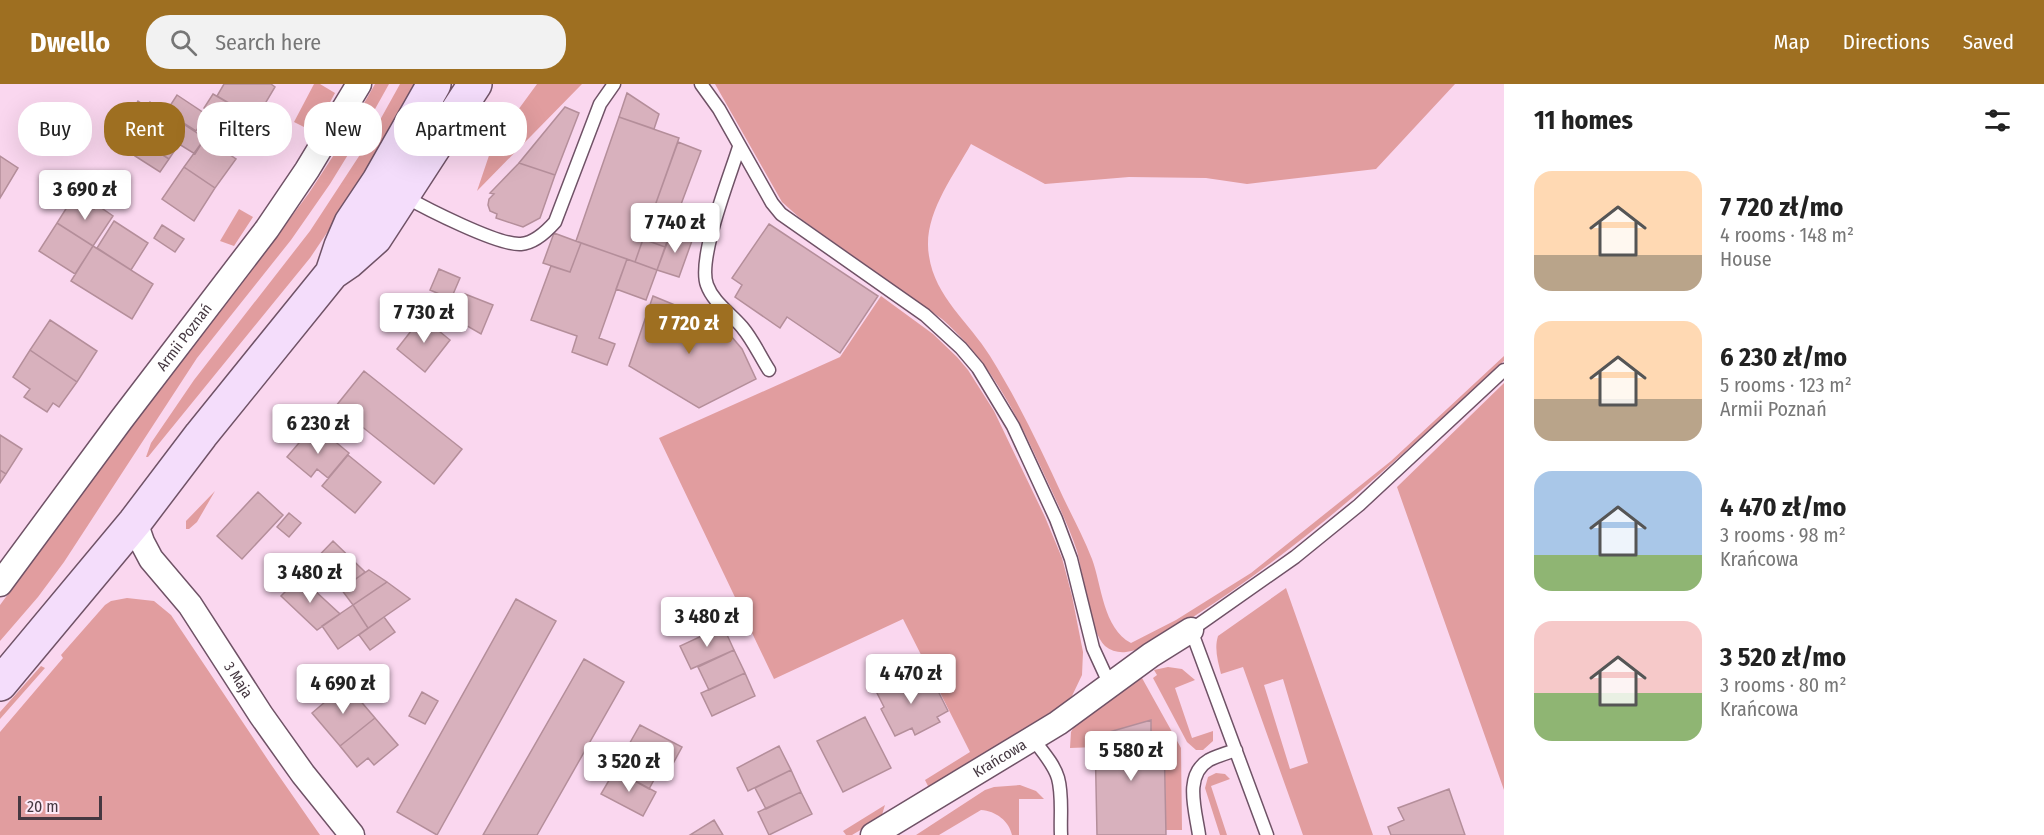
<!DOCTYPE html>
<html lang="en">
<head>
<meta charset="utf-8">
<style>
  :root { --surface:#fff; --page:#f2f2f2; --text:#222; --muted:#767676; --accent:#9e6f21 }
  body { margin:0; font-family:"Fira Sans Condensed",sans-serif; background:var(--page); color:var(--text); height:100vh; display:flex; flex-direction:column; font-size:22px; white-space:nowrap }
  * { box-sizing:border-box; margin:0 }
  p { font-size:20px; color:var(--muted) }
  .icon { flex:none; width:33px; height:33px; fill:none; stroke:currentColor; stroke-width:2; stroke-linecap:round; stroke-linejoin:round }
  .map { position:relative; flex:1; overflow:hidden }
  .sheet { display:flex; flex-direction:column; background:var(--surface); width:540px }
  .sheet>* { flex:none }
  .top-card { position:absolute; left:18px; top:18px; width:570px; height:54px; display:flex; gap:12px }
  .scale { position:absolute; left:18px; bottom:15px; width:84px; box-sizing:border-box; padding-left:6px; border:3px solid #453841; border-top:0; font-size:16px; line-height:21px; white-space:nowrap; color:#453841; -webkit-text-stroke:4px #fee9f7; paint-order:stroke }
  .price { position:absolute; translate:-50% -51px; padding:0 14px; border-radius:6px; background:#fff; color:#222; font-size:20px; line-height:39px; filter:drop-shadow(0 2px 3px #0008) }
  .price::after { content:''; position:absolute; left:50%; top:36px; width:18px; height:14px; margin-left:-9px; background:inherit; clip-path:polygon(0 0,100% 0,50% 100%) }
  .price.selected { background:var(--accent); color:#fff }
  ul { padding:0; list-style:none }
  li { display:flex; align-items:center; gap:18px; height:150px; padding:0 30px }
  li span { display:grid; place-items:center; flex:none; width:168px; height:120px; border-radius:18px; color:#555 }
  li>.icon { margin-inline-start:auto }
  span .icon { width:72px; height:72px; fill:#fffc; stroke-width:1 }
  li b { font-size:26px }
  h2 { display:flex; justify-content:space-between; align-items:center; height:72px; padding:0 30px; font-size:26px }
  .tag { padding:0 21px; border-radius:24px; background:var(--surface); box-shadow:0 6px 24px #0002; font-size:21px; line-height:54px }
  .tag.selected { background:var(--accent); color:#fff }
  header { display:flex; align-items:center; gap:36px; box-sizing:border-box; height:84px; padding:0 30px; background:var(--accent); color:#fff }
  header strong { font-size:28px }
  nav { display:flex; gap:33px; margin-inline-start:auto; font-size:21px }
  .search { width:420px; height:54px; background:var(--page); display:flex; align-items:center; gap:15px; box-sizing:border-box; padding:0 21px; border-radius:24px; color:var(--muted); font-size:22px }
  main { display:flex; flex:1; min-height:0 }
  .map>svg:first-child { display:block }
</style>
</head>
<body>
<header>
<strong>Dwello</strong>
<div class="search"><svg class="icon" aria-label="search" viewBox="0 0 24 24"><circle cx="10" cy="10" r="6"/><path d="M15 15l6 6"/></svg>Search here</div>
<nav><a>Map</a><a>Directions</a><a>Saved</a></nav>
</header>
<main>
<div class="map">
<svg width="1504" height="751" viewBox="0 0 1504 751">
  <rect width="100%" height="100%" fill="#fad7ef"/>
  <path fill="#e19d9f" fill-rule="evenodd" d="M 314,0 L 320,0 L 335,9 L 314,48 L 294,38 Z
    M 375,0 L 389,0 L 365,43 L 330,100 L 291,156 L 197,274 L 64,478 L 38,513 L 0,557 L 0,521 L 184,271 L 253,184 L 309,109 L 339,63 Z
    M 400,0 L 416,0 L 347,119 L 310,174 L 148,373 L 146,373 L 151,359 L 194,296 L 310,147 L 365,63 Z
    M 537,0 L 582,0 L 477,107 L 499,42 L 518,26 Z
    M 715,0 L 1455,0 L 1376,85 L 1247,100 L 1206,94 L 1129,93 L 1045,100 L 971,60 C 953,93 922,132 929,172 C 935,213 969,238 990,272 C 1018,317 1041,365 1063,413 C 1073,434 1084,454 1092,475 C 1102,502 1103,544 1131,559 L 1176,536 L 1251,489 L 1391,377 L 1504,272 L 1504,277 C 1405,369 1305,462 1190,535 C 1171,547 1149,565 1126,568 C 1119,569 1111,567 1105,562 C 1090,548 1083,489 1077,467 C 1068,440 1055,414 1043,388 C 1017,331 990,277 942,235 L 801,135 L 782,118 Z
    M 239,125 L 253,133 L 234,162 L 220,157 Z
    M 881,212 L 933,250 L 957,273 L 968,286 L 994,327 L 1045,433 L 1062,474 L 1072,512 L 1083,568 L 1082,591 L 1072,612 L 1064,620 L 929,704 L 925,696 L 970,668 L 903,535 L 774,595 L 659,354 L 840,273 Z
    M 1504,299 L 1504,706 L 1397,403 Z
    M 215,407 L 197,438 L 189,445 L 186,445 L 186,437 Z
    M 1286,504 L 1373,751 L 1303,751 L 1243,583 L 1221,590 C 1218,577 1214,565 1218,552 ZM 1283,595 L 1308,679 L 1290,685 L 1264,601 Z
    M 127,514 L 154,517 L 171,531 L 270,679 L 320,751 L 0,751 L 0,648 L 63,574 L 61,571 L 105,521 L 111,517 Z
    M 41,582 L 45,584 L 0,635 L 0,628 Z
    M 1168,583 L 1182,585 L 1195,596 L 1175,604 L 1192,654 L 1213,647 L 1213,657 L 1203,666 L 1196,666 L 1187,658 L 1153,594 L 1157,591 L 1154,586 Z
    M 1142,594 L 1181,664 L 1182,746 L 1166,746 L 1164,654 L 1151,653 L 1151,636 L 1096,663 L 1070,664 L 1071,648 L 1077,637 Z
    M 1216,689 L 1225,690 L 1230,695 L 1211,702 L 1227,751 L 1220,751 L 1205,704 L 1208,693 Z
    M 1020,701 L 1036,707 L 1044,715 L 1019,715 L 1019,751 L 1012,751 C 1009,737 996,727 981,726 L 939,751 L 916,751 L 985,706 L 994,703 Z
    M 885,721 L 881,734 L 852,751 L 846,751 L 843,747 Z"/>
  <path fill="#d8b1bd" stroke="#b48e9a" stroke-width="1.5" d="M 224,0 L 271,0 L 275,3 L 256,35 L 217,12 Z
    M 627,9 L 659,30 L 654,45 L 619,33 Z
    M 213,10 L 256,35 L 248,50 L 204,24 Z
    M 177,11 L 207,31 L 196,47 L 166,28 Z
    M 138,17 L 147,23 L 150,18 L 205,54 L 195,70 L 179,60 L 169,75 L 121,44 Z
    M 565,23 L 579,29 L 555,91 L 519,79 Z
    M 619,33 L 679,54 L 635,178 L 576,157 Z
    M 205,54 L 236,75 L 215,104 L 184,83 Z
    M 678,58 L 701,67 L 665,163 L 643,155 Z
    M 144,59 L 169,75 L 160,88 L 135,72 Z
    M 0,72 L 18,84 L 0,114 Z
    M 519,79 L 555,91 L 540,134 L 523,143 L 496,134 L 497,130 L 490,127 L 488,121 L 489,115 L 494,110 L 490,109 Z
    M 184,83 L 215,104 L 194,137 L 162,115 Z
    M 74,112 L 94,125 L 97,121 L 113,132 L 93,162 L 57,139 Z
    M 114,137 L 148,159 L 131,186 L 97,164 Z
    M 57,139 L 93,162 L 75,190 L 39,167 Z
    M 769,140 L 878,212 L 840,269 L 787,233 L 780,244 L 735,213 L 742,201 L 732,194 Z
    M 162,141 L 184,155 L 175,168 L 154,154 Z
    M 672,146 L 693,154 L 679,193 L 657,186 Z
    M 554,149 L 581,159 L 570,188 L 543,179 Z
    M 643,155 L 665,163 L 657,186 L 635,178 Z
    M 581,159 L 627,175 L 599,254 L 615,260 L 607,281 L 572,268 L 577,252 L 531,236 L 551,182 L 570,188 Z
    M 93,162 L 153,200 L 132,235 L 71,197 Z
    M 627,175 L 657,186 L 646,216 L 616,205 Z
    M 439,185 L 460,194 L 451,215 L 430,206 Z
    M 465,210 L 493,221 L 481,250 L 455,235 Z
    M 653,212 L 716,238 L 726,246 L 742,265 L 756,295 L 699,324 L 629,282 Z
    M 422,233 L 450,256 L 425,288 L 397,265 Z
    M 50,236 L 97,267 L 77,298 L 30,266 Z
    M 30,266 L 77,298 L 59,323 L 53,319 L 47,328 L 24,313 L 30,305 L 13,293 Z
    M 364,287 L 462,365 L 434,400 L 336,322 Z
    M 310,346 L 322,356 L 326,350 L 349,369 L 328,394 L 317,385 L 311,393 L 287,373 Z
    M 0,351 L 22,365 L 6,390 L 0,386 Z
    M 348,371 L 381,398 L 355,429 L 322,402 Z
    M 0,386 L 6,390 L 0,399 Z
    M 258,408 L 283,431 L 242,475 L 217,452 Z
    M 289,429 L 301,439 L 289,453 L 277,443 Z
    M 333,457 L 365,488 L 348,501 L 335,489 L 325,499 L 308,483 Z
    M 369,486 L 387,498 L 353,521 L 341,505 Z
    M 300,493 L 340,530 L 317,546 L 281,512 Z
    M 387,498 L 410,515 L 368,544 L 353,521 Z
    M 516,515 L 556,537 L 437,751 L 397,728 Z
    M 353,521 L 368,544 L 338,565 L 322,542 Z
    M 384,533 L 395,548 L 370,566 L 359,551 Z
    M 723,542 L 734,566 L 691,585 L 680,562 Z
    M 734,566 L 745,589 L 709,606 L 698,583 Z
    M 584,575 L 624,598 L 537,751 L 483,751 Z
    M 914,587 L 924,607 L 935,601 L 948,627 L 937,633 L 940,638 L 915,651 L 912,644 L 895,652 L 881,625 L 884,623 L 876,607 Z
    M 745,589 L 755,612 L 712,632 L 701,609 Z
    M 346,600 L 375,634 L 340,662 L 312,629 Z
    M 422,608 L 438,617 L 425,640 L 409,632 Z
    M 865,633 L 891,684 L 843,708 L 817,657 Z
    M 375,634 L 398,661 L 374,681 L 368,674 L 357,683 L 340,662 Z
    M 1151,636 L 1151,653 L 1164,653 L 1166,751 L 1097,751 L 1095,652 Z
    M 640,641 L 682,663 L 669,687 L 627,664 Z
    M 779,662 L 791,686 L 748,707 L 737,684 Z
    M 627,664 L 661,683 L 649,705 L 615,686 Z
    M 615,686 L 656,708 L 643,732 L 601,710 Z
    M 791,686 L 801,708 L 766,725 L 755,704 Z
    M 1449,705 L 1465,751 L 1391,751 L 1388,743 L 1404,736 L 1398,724 Z
    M 801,708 L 812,730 L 769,751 L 758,728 Z
    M 714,736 L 723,751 L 690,751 Z"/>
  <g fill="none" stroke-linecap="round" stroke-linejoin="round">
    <defs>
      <path id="lane" d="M 701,0 L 719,25 L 772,119 L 781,130 L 925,231 L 961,264 L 978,284 L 1013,342 L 1056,435 L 1071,475 L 1093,564 L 1110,601
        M 739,63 C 730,92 697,175 707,201 C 713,218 730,229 742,243 C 753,256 760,272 769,286
        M 404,112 C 425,124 499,162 521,160 C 534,159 547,147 555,138 L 600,20 L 614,0
        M 1033,655 C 1042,667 1054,680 1058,694 C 1063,712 1060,733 1061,751
        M 1199,751 C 1196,728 1183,691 1209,676 C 1217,672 1227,669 1236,666
        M 1267,751 L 1191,546 L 1295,473 L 1359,421 L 1504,286"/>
      <g id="street">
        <path id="s1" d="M 135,438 L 142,458 L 151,475 L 190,521 L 261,631 L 303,690 L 352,751"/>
        <path id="s2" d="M 0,500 L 121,336 L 267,145 L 307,86 L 359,0"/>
        <path id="s3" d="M 873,751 L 1058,639 L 1151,571 L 1191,546"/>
      </g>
      <path id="secondary" d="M 332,189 L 341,162 L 351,139 L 379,97 L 434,0
        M 0,600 L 135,438 L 201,351 L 332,189 L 348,178 L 375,154 L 475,0"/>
    </defs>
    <use href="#lane" stroke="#6f5266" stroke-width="15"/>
    <use href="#street" stroke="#6f5266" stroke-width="27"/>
    <use href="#secondary" stroke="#6f5266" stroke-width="36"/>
    <use href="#lane" stroke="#fff" stroke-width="12"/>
    <use href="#street" stroke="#fff" stroke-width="24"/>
    <use href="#secondary" stroke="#f4ddfb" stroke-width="33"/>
  </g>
  <g text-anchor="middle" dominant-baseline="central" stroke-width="4.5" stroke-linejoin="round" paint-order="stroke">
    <g font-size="15" fill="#453841" stroke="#fee9f7">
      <text stroke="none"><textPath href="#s2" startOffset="308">Armii Poznań</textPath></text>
      <text stroke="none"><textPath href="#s1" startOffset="190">3 Maja</textPath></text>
      <text stroke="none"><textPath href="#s3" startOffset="148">Krańcowa</textPath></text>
    </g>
  </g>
</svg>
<div class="scale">20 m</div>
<b class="price" style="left:85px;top:137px">3 690 zł</b>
<b class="price" style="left:675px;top:170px">7 740 zł</b>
<b class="price" style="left:424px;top:260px">7 730 zł</b>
<b class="price selected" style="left:689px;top:271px">7 720 zł</b>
<b class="price" style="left:318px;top:371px">6 230 zł</b>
<b class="price" style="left:310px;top:520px">3 480 zł</b>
<b class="price" style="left:707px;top:564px">3 480 zł</b>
<b class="price" style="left:911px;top:621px">4 470 zł</b>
<b class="price" style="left:343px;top:631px">4 690 zł</b>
<b class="price" style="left:1131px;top:698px">5 580 zł</b>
<b class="price" style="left:629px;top:709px">3 520 zł</b>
<div class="top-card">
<a class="tag">Buy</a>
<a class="tag selected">Rent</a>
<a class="tag">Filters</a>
<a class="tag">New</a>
<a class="tag">Apartment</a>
</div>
</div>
<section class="sheet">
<h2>11 homes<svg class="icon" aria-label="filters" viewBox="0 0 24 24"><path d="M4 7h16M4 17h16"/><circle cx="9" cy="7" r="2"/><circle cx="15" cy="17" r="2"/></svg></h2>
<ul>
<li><span style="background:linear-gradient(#ffd9b3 70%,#b9a48a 0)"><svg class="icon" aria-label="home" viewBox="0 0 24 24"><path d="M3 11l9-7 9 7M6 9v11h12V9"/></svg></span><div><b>7 720 zł/mo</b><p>4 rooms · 148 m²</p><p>House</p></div></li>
<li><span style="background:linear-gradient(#ffd9b3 65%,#b9a48a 0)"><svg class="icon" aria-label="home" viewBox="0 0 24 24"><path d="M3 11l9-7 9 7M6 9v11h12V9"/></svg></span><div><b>6 230 zł/mo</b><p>5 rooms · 123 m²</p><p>Armii Poznań</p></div></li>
<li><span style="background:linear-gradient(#a9c7e8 70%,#8fb573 0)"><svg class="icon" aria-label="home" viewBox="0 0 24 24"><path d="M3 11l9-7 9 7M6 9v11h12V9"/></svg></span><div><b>4 470 zł/mo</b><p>3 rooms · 98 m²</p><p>Krańcowa</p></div></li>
<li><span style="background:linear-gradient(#f6c9c9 60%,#8fb573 0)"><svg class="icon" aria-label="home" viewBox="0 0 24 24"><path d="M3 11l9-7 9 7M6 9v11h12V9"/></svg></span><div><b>3 520 zł/mo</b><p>3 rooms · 80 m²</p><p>Krańcowa</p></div></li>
</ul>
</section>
</main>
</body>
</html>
